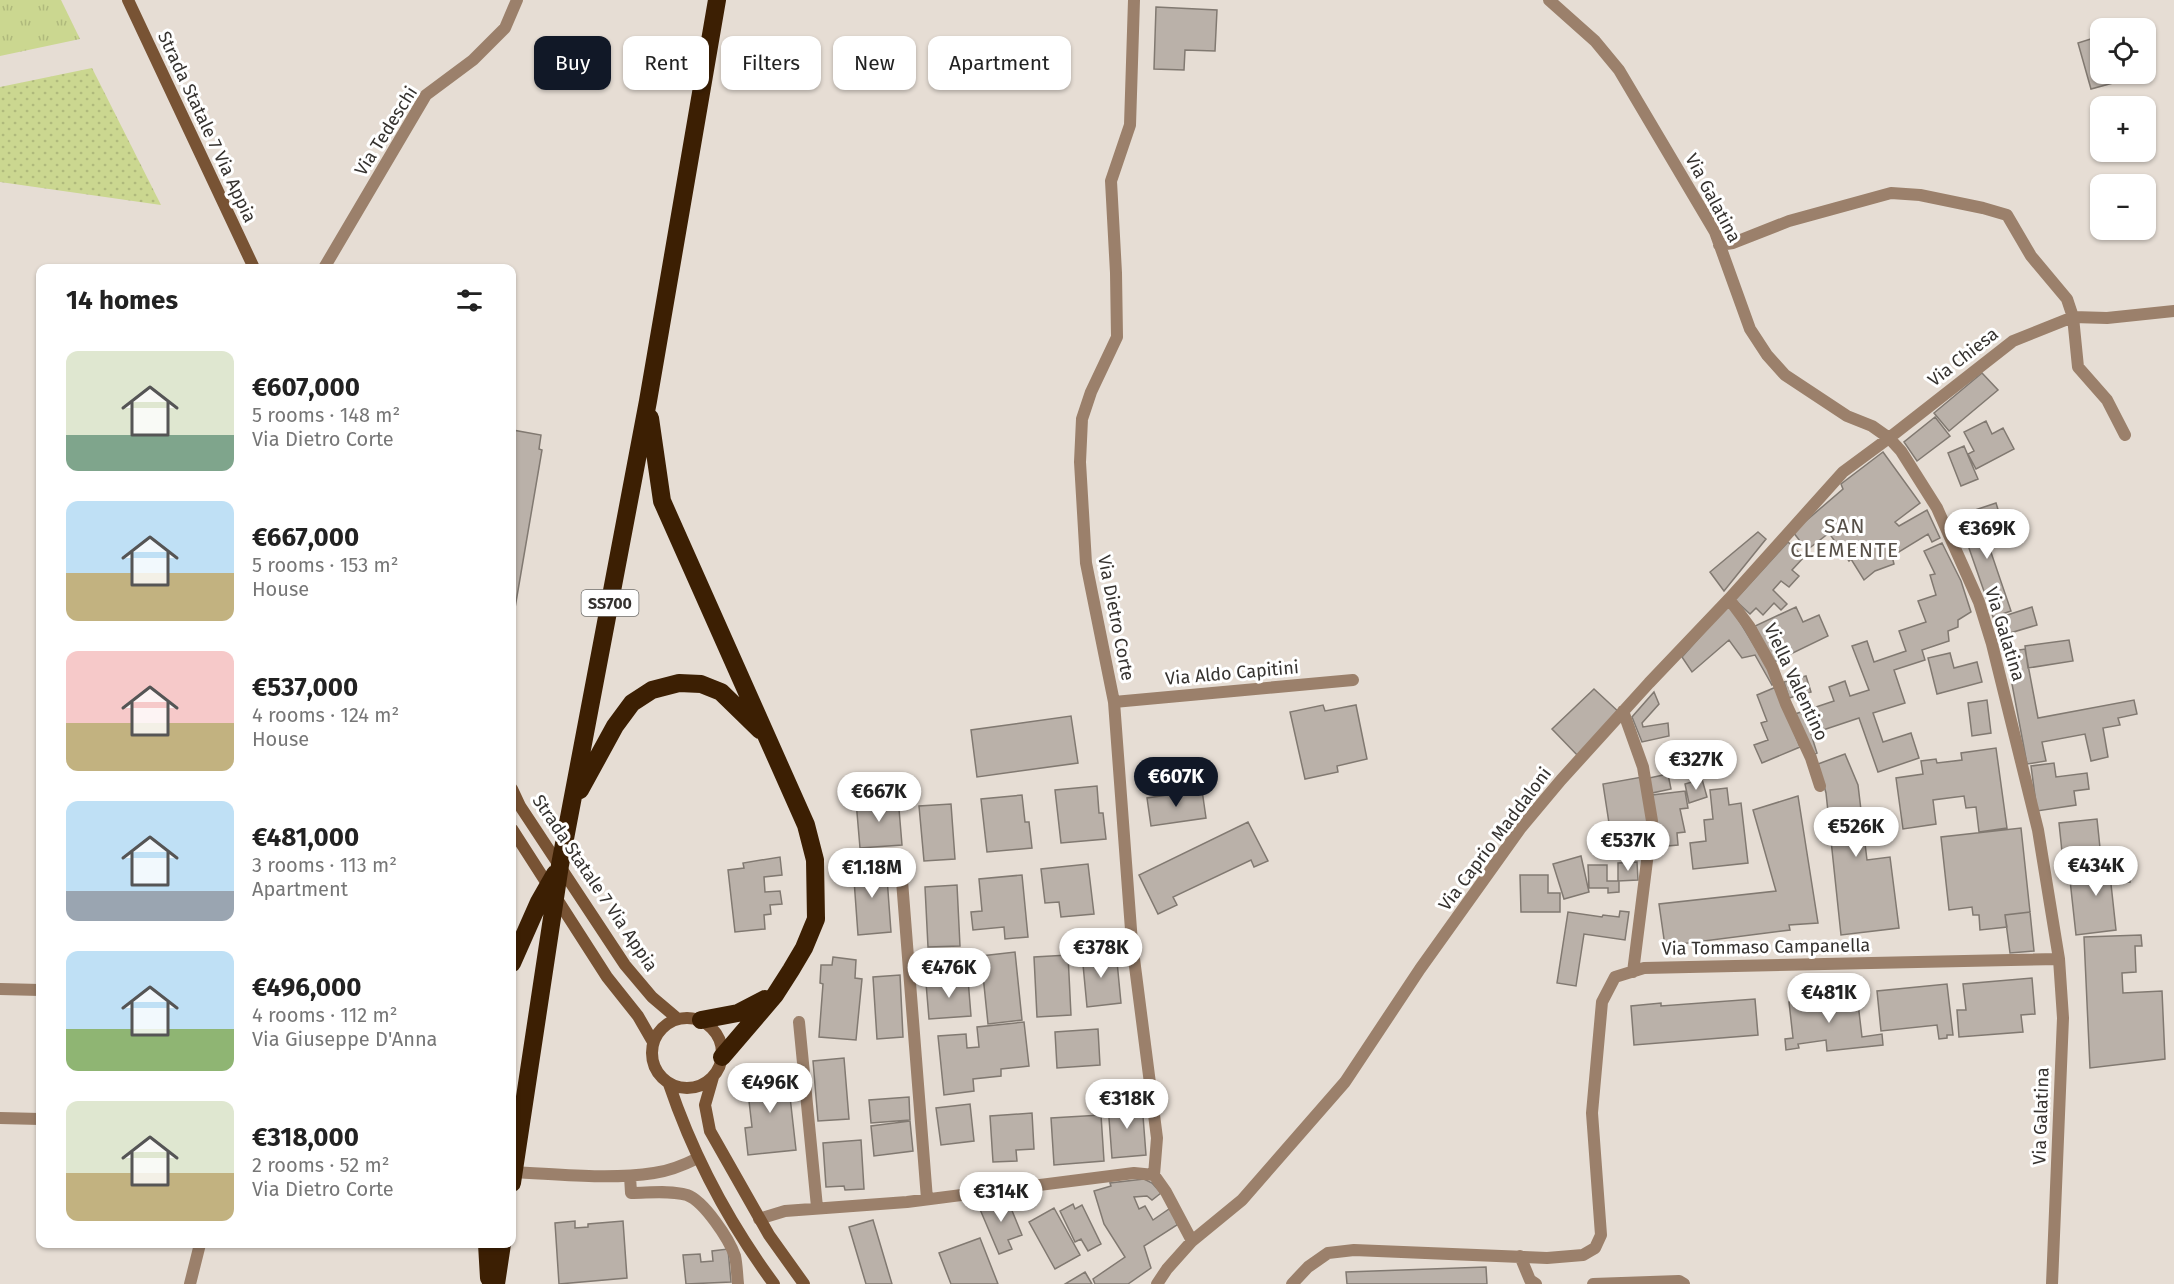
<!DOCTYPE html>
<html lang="en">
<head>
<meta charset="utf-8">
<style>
  :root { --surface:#fff; --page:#f6f6f6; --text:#222; --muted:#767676; --accent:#111827 }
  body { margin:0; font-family:"Fira Sans",sans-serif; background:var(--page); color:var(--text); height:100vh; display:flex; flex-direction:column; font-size:22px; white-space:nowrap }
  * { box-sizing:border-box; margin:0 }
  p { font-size:20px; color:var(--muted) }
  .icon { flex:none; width:33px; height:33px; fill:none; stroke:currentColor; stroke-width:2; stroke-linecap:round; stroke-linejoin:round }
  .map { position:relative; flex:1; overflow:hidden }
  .details { position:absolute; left:36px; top:264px; width:480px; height:984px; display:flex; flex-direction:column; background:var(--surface); border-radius:12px; box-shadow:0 2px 4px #0004 }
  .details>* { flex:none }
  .hud { position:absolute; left:534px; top:36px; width:570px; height:54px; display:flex; gap:12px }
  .tools { position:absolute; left:2090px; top:18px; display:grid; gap:12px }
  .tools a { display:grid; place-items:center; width:66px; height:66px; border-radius:12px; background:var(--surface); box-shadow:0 2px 4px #0004; font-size:30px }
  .price { position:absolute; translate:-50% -51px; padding:0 14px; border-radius:21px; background:#fff; color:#222; font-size:20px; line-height:39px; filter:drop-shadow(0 2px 3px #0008) }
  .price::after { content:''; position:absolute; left:50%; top:36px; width:18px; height:14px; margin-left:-9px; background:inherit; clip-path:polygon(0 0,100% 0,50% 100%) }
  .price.current { background:var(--accent); color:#fff }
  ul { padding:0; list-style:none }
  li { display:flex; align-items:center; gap:18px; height:150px; padding:0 30px }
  li span { display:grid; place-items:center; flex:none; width:168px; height:120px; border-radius:12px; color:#555 }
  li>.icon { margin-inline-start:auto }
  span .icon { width:72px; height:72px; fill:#fffc; stroke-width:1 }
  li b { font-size:26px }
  h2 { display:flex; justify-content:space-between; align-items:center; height:72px; padding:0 30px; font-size:26px }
  .pill { padding:0 21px; border-radius:12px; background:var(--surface); box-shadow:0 2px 4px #0004; font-size:21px; line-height:54px }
  .pill.current { background:var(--accent); color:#fff }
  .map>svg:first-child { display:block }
</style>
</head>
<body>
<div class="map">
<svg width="2174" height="1284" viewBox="0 0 2174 1284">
  <defs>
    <pattern id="grass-dots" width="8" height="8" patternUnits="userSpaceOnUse" patternTransform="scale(1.5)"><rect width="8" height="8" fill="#cbd790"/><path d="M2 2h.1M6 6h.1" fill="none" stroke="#afb97c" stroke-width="1.8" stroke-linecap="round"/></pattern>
    <pattern id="park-tufts" width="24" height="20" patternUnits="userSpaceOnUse" patternTransform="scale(1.5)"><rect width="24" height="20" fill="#cbd790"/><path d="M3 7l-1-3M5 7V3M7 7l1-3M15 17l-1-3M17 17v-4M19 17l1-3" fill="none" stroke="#afb97c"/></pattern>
  </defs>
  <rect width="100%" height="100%" fill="#e6ddd4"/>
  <path fill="url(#grass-dots)" d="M 92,68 L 161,205 L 0,182 L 0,87 Z"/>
  <path fill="url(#park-tufts)" d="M 0,0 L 61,0 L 80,39 L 0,56 Z"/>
  <path fill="#bab1a9" stroke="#817971" stroke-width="1.5" d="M 1156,7 L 1217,10 L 1215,51 L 1185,50 L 1184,70 L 1154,69 Z
    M 2100,36 L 2100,74 L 2122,74 L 2124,80 L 2091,89 L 2078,43 Z
    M 1982,373 L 1998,390 L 1949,431 L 1934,413 Z
    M 512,414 L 513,430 L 541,435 L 539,449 L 542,450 L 515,608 L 512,608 Z
    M 1935,417 L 1950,436 L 1917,461 L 1904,442 Z
    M 1986,421 L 1992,434 L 2003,428 L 2014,449 L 1976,469 L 1968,454 L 1974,451 L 1964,432 Z
    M 1964,446 L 1978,479 L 1961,486 L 1948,453 Z
    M 1883,452 L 1920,503 L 1895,522 L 1899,526 L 1927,510 L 1940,538 L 1932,542 L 1928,534 L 1892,556 L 1894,564 L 1875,571 L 1864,580 L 1851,559 L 1849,561 L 1829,533 L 1807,550 L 1793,532 L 1843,489 L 1841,484 Z
    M 1996,503 L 2000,516 L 1981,523 L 2011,611 L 1993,617 L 1963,531 L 1974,527 L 1969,512 Z
    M 1758,532 L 1766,539 L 1724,591 L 1710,572 Z
    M 1788,542 L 1804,557 L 1792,570 L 1799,576 L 1789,587 L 1781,581 L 1773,590 L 1787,604 L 1781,610 L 1774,603 L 1763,615 L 1756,608 L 1750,614 L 1735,600 Z
    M 1942,543 L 1961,581 L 1971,612 L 1958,620 L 1958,627 L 1948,631 L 1949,641 L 1922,650 L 1925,660 L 1894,670 L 1905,703 L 1873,713 L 1883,742 L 1911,733 L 1919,758 L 1878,772 L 1859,718 L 1811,734 L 1817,753 L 1813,755 L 1795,714 L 1834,701 L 1829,687 L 1845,681 L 1850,696 L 1869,690 L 1852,646 L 1867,641 L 1874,662 L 1906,651 L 1899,631 L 1926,622 L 1918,601 L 1936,595 L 1930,575 L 1935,574 L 1924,551 Z
    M 1729,604 L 1776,681 L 1772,685 L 1755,655 L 1742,658 L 1729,640 L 1692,672 L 1682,657 Z
    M 1796,607 L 1803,622 L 1819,615 L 1828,636 L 1772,663 L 1755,626 Z
    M 2032,607 L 2037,625 L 2000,636 L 1995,619 Z
    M 2069,640 L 2073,661 L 2028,668 L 2025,646 Z
    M 2025,649 L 2038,718 L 2134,700 L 2137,714 L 2118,718 L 2120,725 L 2103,728 L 2108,757 L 2091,761 L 2085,734 L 2042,742 L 2046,761 L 2027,764 L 2006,652 Z
    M 1950,653 L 1954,668 L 1977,662 L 1982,682 L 1937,694 L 1928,658 Z
    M 1806,676 L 1811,692 L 1789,698 L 1784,682 Z
    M 1776,687 L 1800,747 L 1762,763 L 1754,745 L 1768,740 L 1761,723 L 1767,721 L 1757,695 Z
    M 1594,689 L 1621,714 L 1580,758 L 1552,729 Z
    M 1654,692 L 1659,704 L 1642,723 L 1643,727 L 1668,723 L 1669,736 L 1642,742 L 1632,717 Z
    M 1987,700 L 1991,733 L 1972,736 L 1968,703 Z
    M 1323,705 L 1325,711 L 1356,705 L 1367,759 L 1337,766 L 1338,772 L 1305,779 L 1290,712 Z
    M 1071,716 L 1078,763 L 977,777 L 971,730 Z
    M 1996,748 L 2007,828 L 1979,832 L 1976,807 L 1966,808 L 1964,796 L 1933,800 L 1936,824 L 1903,829 L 1896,778 L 1923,774 L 1921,761 L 1936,759 L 1937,763 L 1962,760 L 1961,753 Z
    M 1845,754 L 1858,785 L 1867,860 L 1890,857 L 1899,928 L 1841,935 L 1826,793 L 1818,764 Z
    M 2054,763 L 2056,777 L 2087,773 L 2089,789 L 2074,791 L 2076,805 L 2037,811 L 2031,766 Z
    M 1668,774 L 1671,789 L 1652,793 L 1649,778 Z
    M 1642,777 L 1650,829 L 1625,833 L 1627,847 L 1613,849 L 1603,784 Z
    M 1702,779 L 1707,797 L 1689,803 L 1685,784 Z
    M 1097,786 L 1099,813 L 1103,813 L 1106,839 L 1061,843 L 1055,790 Z
    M 1727,788 L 1729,805 L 1741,803 L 1748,863 L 1693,869 L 1690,843 L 1706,841 L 1704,820 L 1713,819 L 1710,790 Z
    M 1202,790 L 1206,818 L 1151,826 L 1147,798 Z
    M 1685,791 L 1688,808 L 1680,809 L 1685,832 L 1677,833 L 1678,845 L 1657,847 L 1652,795 Z
    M 1022,795 L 1025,822 L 1029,822 L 1032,848 L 987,852 L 981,799 Z
    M 1798,796 L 1818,923 L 1789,925 L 1790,930 L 1665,946 L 1659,904 L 1776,891 L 1753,810 Z
    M 898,797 L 902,845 L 860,848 L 856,801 Z
    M 951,804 L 955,859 L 924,861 L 919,806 Z
    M 2097,819 L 2102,867 L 2064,871 L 2059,823 Z
    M 1248,822 L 1268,861 L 1254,867 L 1251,860 L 1173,897 L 1177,905 L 1158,914 L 1139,875 Z
    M 2021,828 L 2030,912 L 2005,915 L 2007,927 L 1980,930 L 1979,915 L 1973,915 L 1972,907 L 1949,910 L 1941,837 Z
    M 1581,856 L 1589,892 L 1564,899 L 1553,864 Z
    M 780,857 L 782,875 L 764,877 L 765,892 L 780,891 L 782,904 L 770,905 L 771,914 L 764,915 L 765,929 L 735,932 L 728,870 L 744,868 L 743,863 Z
    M 1637,862 L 1638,880 L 1618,881 L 1618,863 Z
    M 886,864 L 891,932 L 858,935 L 853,866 Z
    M 1088,864 L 1094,914 L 1061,917 L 1059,902 L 1045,903 L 1041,869 Z
    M 2129,864 L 2130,882 L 2111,884 L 2116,930 L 2076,935 L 2069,871 Z
    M 1588,865 L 1607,865 L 1607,881 L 1619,881 L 1619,892 L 1608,893 L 1608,888 L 1589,888 Z
    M 1022,875 L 1028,937 L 1005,939 L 1004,927 L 973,930 L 971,912 L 982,911 L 979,879 Z
    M 1520,875 L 1548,875 L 1548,893 L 1560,893 L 1560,912 L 1521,912 Z
    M 957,885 L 960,946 L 928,947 L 925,887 Z
    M 1620,911 L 1629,912 L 1625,940 L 1584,934 L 1576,986 L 1557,983 L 1568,912 L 1602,917 L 1603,915 L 1619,917 Z
    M 2030,912 L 2034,951 L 2010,953 L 2005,915 Z
    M 2141,935 L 2142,946 L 2135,946 L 2136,972 L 2122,973 L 2123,993 L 2162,991 L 2165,1059 L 2090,1068 L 2084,937 Z
    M 1116,951 L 1121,1003 L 1087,1007 L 1082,954 Z
    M 1015,952 L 1022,1020 L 988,1024 L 981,956 Z
    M 1068,955 L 1071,1015 L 1037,1017 L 1034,957 Z
    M 833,957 L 856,960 L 855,978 L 862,979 L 856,1040 L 819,1037 L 823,984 L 820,983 L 821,965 L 832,965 Z
    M 900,975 L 903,1037 L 877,1039 L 873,977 Z
    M 2032,978 L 2035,1014 L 2021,1015 L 2023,1032 L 1959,1037 L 1957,1010 L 1966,1010 L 1963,984 Z
    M 968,979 L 971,1016 L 929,1019 L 926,983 Z
    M 1947,984 L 1953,1035 L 1947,1035 L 1947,1038 L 1939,1039 L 1937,1025 L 1881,1031 L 1877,991 Z
    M 1857,995 L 1862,1037 L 1882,1034 L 1883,1045 L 1827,1051 L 1826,1040 L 1798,1044 L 1799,1048 L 1786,1050 L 1785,1039 L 1793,1038 L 1789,1002 Z
    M 1755,999 L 1758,1035 L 1634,1045 L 1631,1006 L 1661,1003 L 1661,1006 Z
    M 1024,1022 L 1029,1066 L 1001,1069 L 1001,1076 L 973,1079 L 974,1091 L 944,1095 L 938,1036 L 966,1034 L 967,1048 L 979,1047 L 977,1027 Z
    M 1098,1029 L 1100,1065 L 1057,1068 L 1055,1032 Z
    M 844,1058 L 849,1119 L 818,1121 L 813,1061 Z
    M 787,1070 L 796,1150 L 748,1155 L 745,1128 L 752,1127 L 746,1075 Z
    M 909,1097 L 910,1120 L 871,1123 L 869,1100 Z
    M 1142,1103 L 1146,1155 L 1112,1158 L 1108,1105 Z
    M 970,1104 L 974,1141 L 941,1145 L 936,1108 Z
    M 1032,1113 L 1034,1149 L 1016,1150 L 1017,1161 L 993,1162 L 990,1116 Z
    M 1101,1115 L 1104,1161 L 1054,1165 L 1051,1118 Z
    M 910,1121 L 913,1151 L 874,1156 L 871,1126 Z
    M 861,1140 L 864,1189 L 845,1190 L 844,1186 L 826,1187 L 823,1143 Z
    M 1144,1179 L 1152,1183 L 1161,1193 L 1152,1200 L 1147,1196 L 1134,1197 L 1139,1209 L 1145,1206 L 1153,1220 L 1172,1207 L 1177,1225 L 1144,1246 L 1151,1268 L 1128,1284 L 1095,1284 L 1093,1279 L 1125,1257 L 1104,1224 L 1094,1191 L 1111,1186 L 1110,1183 Z
    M 1006,1196 L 1022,1235 L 1008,1240 L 1012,1249 L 999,1254 L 979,1207 Z
    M 1073,1204 L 1075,1209 L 1082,1205 L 1101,1244 L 1088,1251 L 1081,1239 L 1075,1242 L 1060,1211 Z
    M 1054,1208 L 1080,1255 L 1055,1269 L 1029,1222 Z
    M 873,1220 L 892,1284 L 866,1284 L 849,1227 Z
    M 575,1221 L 575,1228 L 588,1227 L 588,1224 L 623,1221 L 627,1278 L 559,1284 L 555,1223 Z
    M 980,1238 L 998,1284 L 951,1284 L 939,1253 Z
    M 728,1249 L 731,1282 L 686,1284 L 683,1255 L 700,1254 L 701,1262 L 713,1261 L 712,1251 Z
    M 1486,1267 L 1487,1284 L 1347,1284 L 1346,1272 Z
    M 1085,1272 L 1092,1284 L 1065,1284 Z"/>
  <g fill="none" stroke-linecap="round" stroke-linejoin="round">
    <path stroke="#9b806b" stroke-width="12" d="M 1134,0 L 1130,125 L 1111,181 L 1116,273 L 1117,337 L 1091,392 L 1082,419 L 1080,462 L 1086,563 L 1114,702 L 1132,943 L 1157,1138 L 1154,1175 L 1166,1192 L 1192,1241
      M 1549,0 L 1595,41 L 1619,70 L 1715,232 L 1750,329 L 1767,355 L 1785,375 L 1847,416 L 1872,426 L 1889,438 L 1901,451 L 1937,508 L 1979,602 L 1992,644 L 2038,830 L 2059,959 L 2063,1018 L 2052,1284
      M 1719,245 L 1733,243 L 1789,221 L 1891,193 L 1920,195 L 1983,208 L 2007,215 L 2031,256 L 2067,299 L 2073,317 L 2078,367 L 2107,400 L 2125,435
      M 324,268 L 426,95 L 473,60 L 505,28 L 517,0
      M 1729,599 L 1749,626 L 1772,667 L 1786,704 L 1811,758 L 1820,786
      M 1114,702 L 1353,680
      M 1623,711 L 1643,767 L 1652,821 L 1633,972
      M 901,868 L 927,1199
      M 0,989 L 40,990
      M 799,1022 L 817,1207
      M 0,1118 L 40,1119
      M 512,1172 C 558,1174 608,1180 654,1173 C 670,1171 684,1165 698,1158
      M 630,1176 L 631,1193 C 649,1193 669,1190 687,1195 C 704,1201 729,1239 735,1256 C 737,1265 737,1275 738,1284
      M 759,1219 L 785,1211 L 907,1202 L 1134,1173 L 1154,1175
      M 1520,1256 L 1530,1280 L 1536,1284
      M 190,1284 L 200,1244
      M 1157,1284 L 1167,1269 L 1192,1241 L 1242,1200 L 1345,1082 L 1420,969 L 1520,829 L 1561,780 L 1649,683 L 1729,599 L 1843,472 L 1889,438 L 2013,341 L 2073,317 L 2107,318 L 2174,311
      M 1292,1284 L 1308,1267 L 1328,1253 L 1354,1250 L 1547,1258 L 1583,1255 L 1595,1248 L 1601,1235 L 1592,1113 L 1602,1002 L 1615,977 L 1644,968 L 2059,959
      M 1593,1284 L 1679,1281 L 1684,1284"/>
    <path stroke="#785334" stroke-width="12" d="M 128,0 L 254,268
      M 512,789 L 520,806 L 625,965 L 652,997 L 678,1019
      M 512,829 L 607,977 L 638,1016 L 653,1042
      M652 1053a35 35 0 1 1 70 0a35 35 0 1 1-70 0Z
      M 713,1077 L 705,1105 L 710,1131 L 769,1235 L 804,1284
      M 669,1084 C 693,1155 729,1223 774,1284"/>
    <path stroke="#3c1f03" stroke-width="18" d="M 650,418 L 662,501 L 806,825 L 815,860 L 816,919 L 804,948 L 791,970 L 775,995 L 722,1057
      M 580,790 L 615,726 L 632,703 L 652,690 L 679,683 L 701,684 L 721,692 L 760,730
      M 512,963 L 539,902 L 555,874
      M 701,1020 L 738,1013 L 765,999
      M 512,1183 L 560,865 L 648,401 L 717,0
      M 487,1244 L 489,1278
      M 496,1284 L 502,1244"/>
  </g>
  <g text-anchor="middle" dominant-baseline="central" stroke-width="6" stroke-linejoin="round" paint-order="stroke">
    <rect fill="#fff" stroke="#72706d" stroke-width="1.5" x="581.5" y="590" width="57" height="26" rx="4.5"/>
    <g font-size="16" font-weight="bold" fill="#35322f">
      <text x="610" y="603">SS700</text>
    </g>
    <g font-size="18" fill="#35322f" stroke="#fff">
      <text transform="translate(207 127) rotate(65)">Strada Statale 7 Via Appia</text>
      <text transform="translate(386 131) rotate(-58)">Via Tedeschi</text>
      <text transform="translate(1713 198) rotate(62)">Via Galatina</text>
      <text transform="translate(1963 357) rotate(-38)">Via Chiesa</text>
      <text transform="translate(1116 618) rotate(79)">Via Dietro Corte</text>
      <text transform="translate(2005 634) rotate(73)">Via Galatina</text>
      <text transform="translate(1232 673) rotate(-5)">Via Aldo Capitini</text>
      <text transform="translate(1796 682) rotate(65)">Viella Valentino</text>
      <text transform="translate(1495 839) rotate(-53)">Via Caprio Maddaloni</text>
      <text transform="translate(595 883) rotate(56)">Strada Statale 7 Via Appia</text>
      <text transform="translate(1766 947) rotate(-1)">Via Tommaso Campanella</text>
      <text transform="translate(2041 1116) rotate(-88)">Via Galatina</text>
    </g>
    <g font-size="21" letter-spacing="1.5" fill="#575048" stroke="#fff">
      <text x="1845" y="526">SAN<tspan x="1845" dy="24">CLEMENTE</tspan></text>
    </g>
  </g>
</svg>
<div class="tools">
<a><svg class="icon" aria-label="locate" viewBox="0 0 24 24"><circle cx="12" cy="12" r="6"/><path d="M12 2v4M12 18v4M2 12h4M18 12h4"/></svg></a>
<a>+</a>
<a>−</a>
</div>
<b class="price" style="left:1987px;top:560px">€369K</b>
<b class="price" style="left:1696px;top:791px">€327K</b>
<b class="price current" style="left:1176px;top:808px">€607K</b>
<b class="price" style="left:879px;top:823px">€667K</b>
<b class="price" style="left:1856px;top:858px">€526K</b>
<b class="price" style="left:1628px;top:872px">€537K</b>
<b class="price" style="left:2096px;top:897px">€434K</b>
<b class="price" style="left:872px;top:899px">€1.18M</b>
<b class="price" style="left:1101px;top:979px">€378K</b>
<b class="price" style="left:949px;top:999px">€476K</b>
<b class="price" style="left:1829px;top:1024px">€481K</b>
<b class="price" style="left:770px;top:1114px">€496K</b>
<b class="price" style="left:1127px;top:1130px">€318K</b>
<b class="price" style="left:1001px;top:1223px">€314K</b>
<div class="hud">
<a class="pill current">Buy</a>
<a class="pill">Rent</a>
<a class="pill">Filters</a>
<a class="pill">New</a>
<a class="pill">Apartment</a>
</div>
<section class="details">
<h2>14 homes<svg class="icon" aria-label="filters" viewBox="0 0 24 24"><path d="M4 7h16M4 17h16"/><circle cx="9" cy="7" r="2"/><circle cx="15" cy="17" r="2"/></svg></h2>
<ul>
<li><span style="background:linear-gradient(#dfe7d0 70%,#7fa58c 0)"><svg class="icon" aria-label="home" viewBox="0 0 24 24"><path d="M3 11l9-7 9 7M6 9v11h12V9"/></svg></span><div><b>€607,000</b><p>5 rooms · 148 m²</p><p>Via Dietro Corte</p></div></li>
<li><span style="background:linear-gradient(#bfe0f5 60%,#c2b280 0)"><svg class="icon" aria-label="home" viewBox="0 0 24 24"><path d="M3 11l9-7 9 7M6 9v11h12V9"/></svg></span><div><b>€667,000</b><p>5 rooms · 153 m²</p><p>House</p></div></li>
<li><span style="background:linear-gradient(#f6c9c9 60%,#c2b280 0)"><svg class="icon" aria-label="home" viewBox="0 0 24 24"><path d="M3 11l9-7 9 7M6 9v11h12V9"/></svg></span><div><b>€537,000</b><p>4 rooms · 124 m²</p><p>House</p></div></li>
<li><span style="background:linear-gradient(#bfe0f5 75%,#9aa5b1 0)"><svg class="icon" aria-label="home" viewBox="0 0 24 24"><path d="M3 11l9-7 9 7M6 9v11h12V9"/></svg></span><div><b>€481,000</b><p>3 rooms · 113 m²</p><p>Apartment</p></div></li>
<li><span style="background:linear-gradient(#bfe0f5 65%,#8fb573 0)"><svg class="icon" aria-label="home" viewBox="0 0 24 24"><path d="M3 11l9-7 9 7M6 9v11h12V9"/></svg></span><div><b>€496,000</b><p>4 rooms · 112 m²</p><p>Via Giuseppe D'Anna</p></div></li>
<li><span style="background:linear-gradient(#dfe7d0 60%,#c2b280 0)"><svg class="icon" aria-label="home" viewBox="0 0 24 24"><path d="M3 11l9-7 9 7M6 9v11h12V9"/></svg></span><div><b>€318,000</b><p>2 rooms · 52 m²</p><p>Via Dietro Corte</p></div></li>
</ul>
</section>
</div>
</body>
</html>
